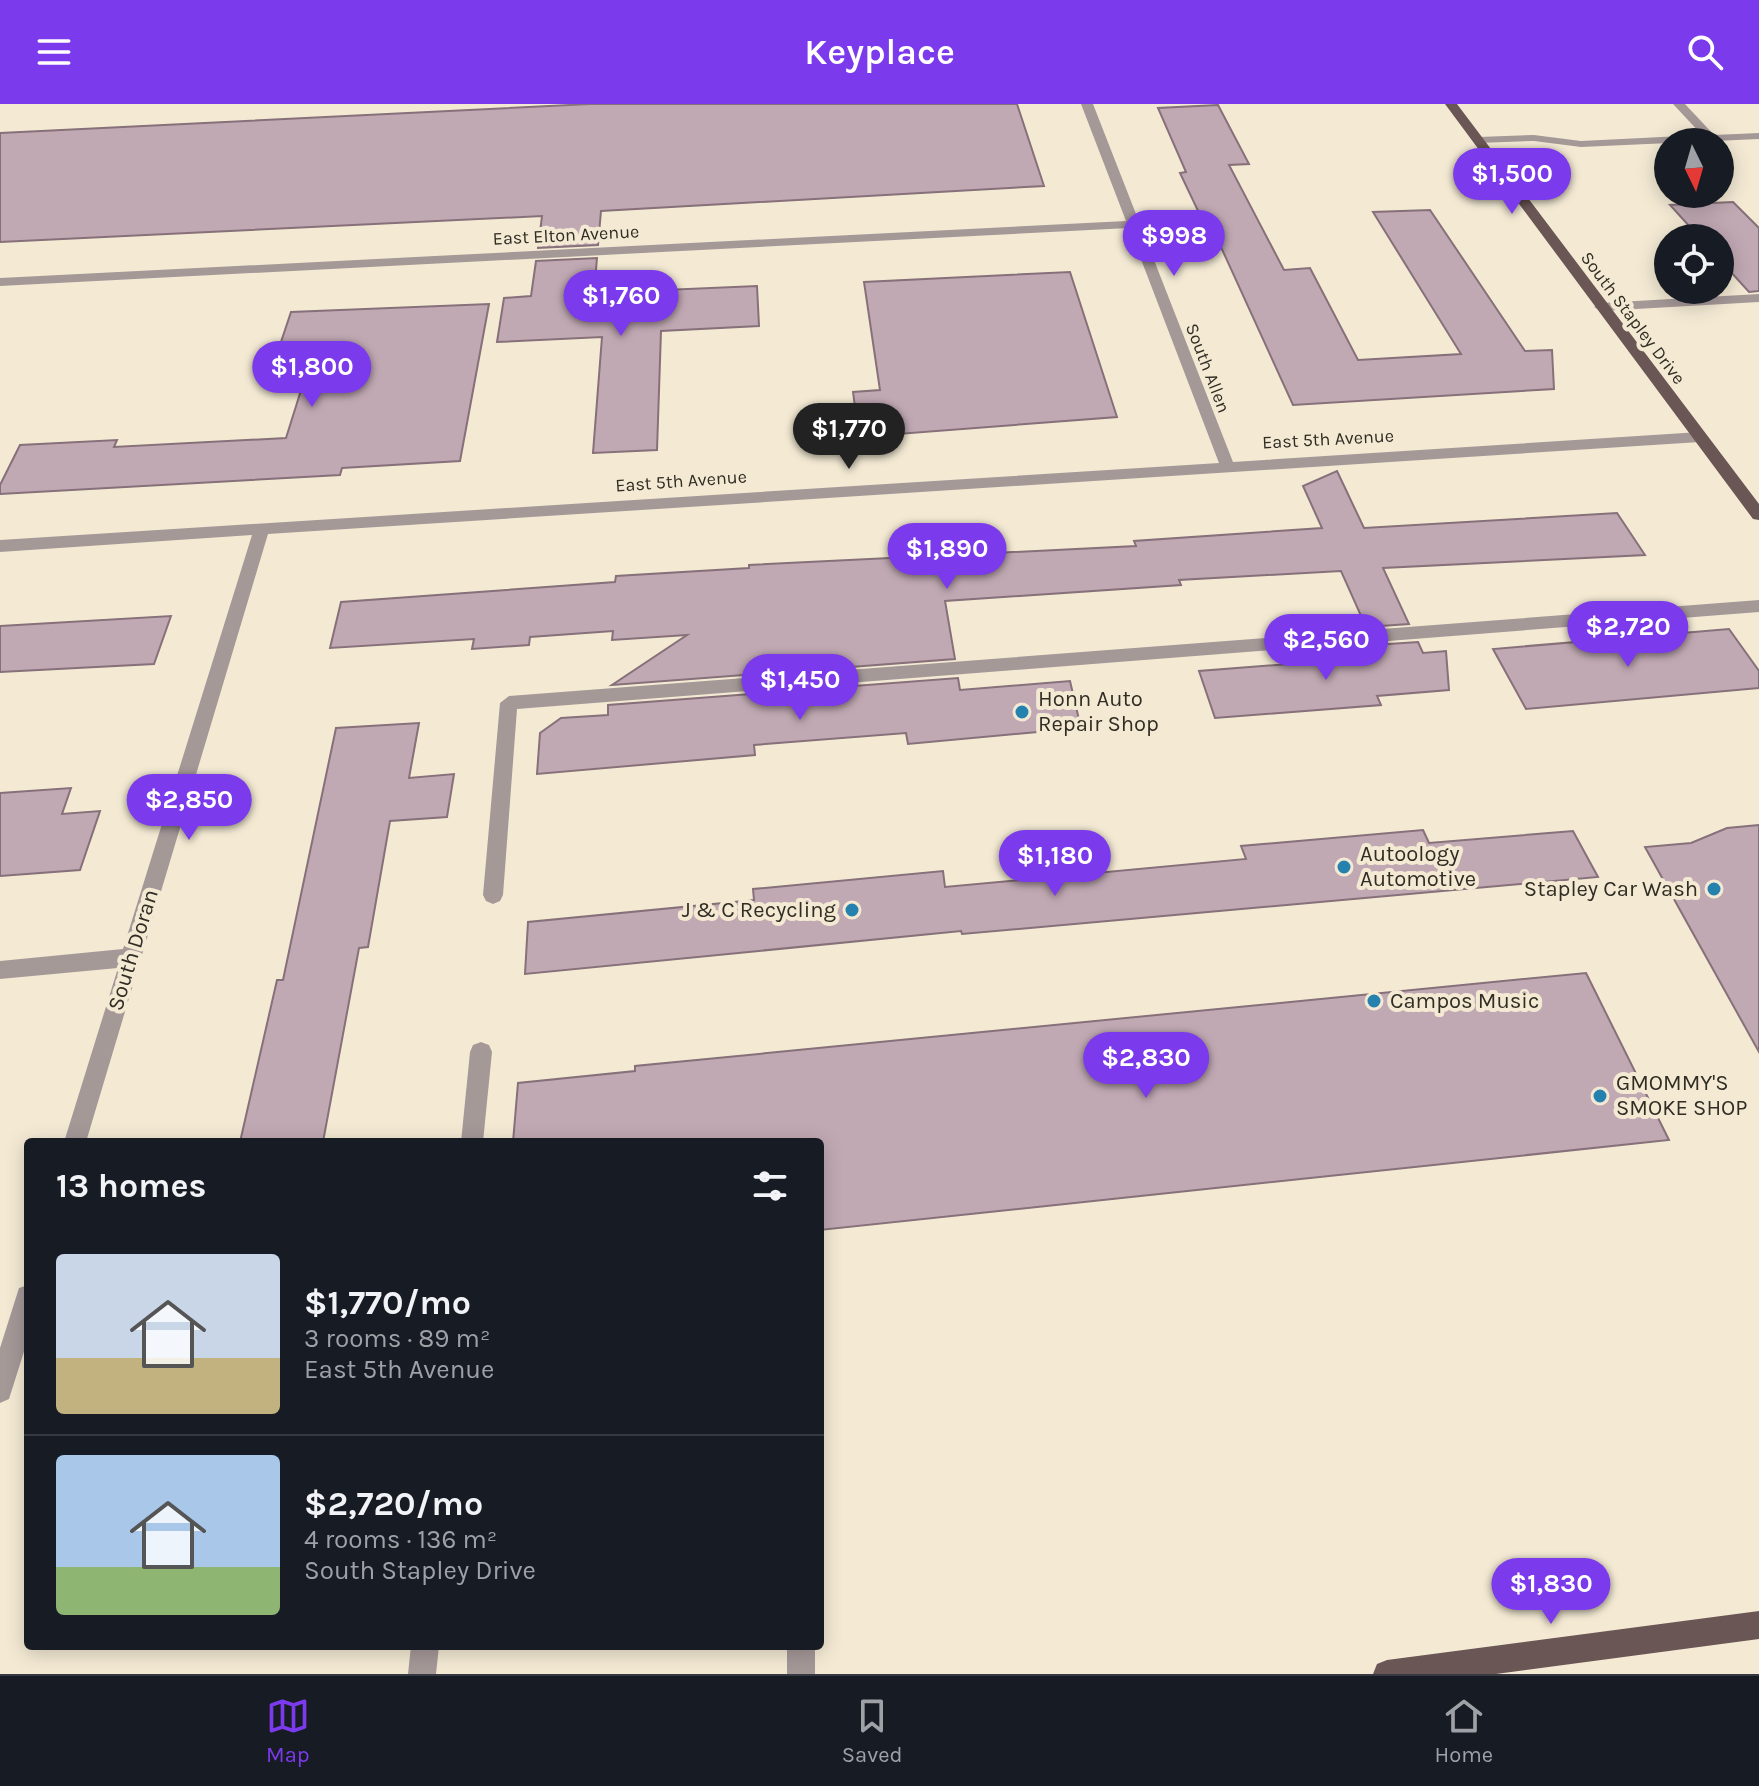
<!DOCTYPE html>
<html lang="en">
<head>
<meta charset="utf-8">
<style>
  :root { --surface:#171b24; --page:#242831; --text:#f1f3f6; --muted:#9ea1a6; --line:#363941; --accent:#7c3aed }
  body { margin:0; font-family:Karla,sans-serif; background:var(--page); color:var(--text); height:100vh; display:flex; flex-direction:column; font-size:30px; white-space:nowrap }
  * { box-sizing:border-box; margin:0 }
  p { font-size:26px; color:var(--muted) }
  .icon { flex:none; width:44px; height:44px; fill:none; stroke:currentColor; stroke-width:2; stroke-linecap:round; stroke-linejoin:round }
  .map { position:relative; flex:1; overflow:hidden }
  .drawer { position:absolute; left:24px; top:1034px; width:800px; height:512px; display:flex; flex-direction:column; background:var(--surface); border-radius:8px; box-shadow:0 4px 20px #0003 }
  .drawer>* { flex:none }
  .needle { width:52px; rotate:175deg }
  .fabs { position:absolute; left:1654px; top:24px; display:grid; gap:16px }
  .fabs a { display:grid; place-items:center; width:80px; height:80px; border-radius:50%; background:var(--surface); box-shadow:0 4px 20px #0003; font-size:40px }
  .price { position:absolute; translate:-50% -68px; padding:0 18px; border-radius:28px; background:var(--accent); color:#fff; font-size:26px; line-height:52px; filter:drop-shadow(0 2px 4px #0008) }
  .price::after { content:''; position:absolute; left:50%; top:48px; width:24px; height:18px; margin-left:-12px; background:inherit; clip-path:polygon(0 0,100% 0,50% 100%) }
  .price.active { background:#222; color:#fff }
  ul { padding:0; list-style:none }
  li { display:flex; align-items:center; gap:24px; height:200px; padding:0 32px }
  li+li { border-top:2px solid var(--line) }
  li span { display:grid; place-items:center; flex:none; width:224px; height:160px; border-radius:8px; color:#555 }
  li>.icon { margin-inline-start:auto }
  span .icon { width:96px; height:96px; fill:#fffc; stroke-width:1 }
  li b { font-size:34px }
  h2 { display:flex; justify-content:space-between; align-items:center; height:96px; padding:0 32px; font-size:34px }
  header { display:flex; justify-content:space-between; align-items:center; height:104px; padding:0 32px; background:var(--accent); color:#fff; font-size:36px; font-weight:600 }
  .dock { display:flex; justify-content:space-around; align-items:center; height:112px; border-top:2px solid var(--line); background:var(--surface); font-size:22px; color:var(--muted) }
  .dock a { display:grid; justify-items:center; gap:4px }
  .dock .active { color:var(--accent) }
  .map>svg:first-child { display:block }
</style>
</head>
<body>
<header><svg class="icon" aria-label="menu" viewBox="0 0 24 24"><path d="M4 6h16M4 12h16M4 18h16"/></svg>Keyplace<svg class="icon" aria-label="search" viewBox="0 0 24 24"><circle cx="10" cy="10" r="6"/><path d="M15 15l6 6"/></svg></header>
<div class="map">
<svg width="1759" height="1570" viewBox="0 0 1759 1570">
  <rect width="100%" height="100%" fill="#f4ead4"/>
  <path fill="#c1a9b3" stroke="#867079" stroke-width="2" d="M 590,0 L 1017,0 L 1044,82 L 601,107 L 598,141 L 538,144 L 542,112 L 0,138 L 0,29 Z
    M 1218,1 L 1249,60 L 1229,61 L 1284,166 L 1310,164 L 1358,256 L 1461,250 L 1373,108 L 1430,106 L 1525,247 L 1552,246 L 1554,285 L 1293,301 L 1205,108 L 1199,109 L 1180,69 L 1186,68 L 1158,4 Z
    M 1733,98 L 1759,124 L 1759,187 L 1749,188 L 1720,156 L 1720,134 L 1700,134 L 1670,101 Z
    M 597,154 L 594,189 L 757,182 L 759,222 L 661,227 L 657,346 L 593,349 L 602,233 L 497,238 L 504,194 L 531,192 L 536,157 Z
    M 1070,168 L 1117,313 L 859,333 L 853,288 L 880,286 L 864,178 Z
    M 489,200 L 460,357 L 342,364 L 340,371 L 0,390 L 0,381 L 20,341 L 117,336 L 114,343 L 286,334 L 313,248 L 277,250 L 291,208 Z
    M 1337,367 L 1364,424 L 1617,409 L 1645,451 L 1383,464 L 1409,520 L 1366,523 L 1341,467 L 1179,476 L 1181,481 L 945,497 L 955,555 L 612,581 L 687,531 L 612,536 L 613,527 L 530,533 L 529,541 L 472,545 L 474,535 L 330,544 L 341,498 L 615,478 L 616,472 L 749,464 L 749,461 L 1136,442 L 1134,437 L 1322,424 L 1303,382 Z
    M 171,512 L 154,560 L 0,568 L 0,522 Z
    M 1729,525 L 1759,567 L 1759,584 L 1526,605 L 1493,545 Z
    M 1418,538 L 1423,549 L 1446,547 L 1449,586 L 1377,592 L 1381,601 L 1215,614 L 1199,567 L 1379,553 L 1374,541 Z
    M 958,574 L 960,586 L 1070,577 L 1081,624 L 908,640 L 906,629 L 754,641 L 755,651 L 537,670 L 540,629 L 561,614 L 608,611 L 608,601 Z
    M 419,619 L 409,674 L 454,670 L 447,713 L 390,717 L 368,843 L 359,844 L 323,1038 L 240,1038 L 277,876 L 283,876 L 336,624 Z
    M 71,684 L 62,710 L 100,707 L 80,766 L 0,772 L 0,689 Z
    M 1759,721 L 1759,948 L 1645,743 L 1691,739 L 1727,724 Z
    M 1423,726 L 1429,739 L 1573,727 L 1598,773 L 962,830 L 961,827 L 525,870 L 528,818 L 754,796 L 753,785 L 943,767 L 945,783 L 1246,755 L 1241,742 Z
    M 1586,869 L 1669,1036 L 820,1126 L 820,1038 L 513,1038 L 518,979 L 635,967 L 635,962 Z"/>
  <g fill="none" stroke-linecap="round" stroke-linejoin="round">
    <path fill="#a59998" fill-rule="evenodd" d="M 1081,0 L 1093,0 L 1233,358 L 1700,328 L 1707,333 L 1700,338 L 268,430 L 86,1038 L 64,1038 L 118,864 L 0,875 L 0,857 L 123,845 L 252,431 L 0,448 L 0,436 L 1219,359 L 1129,124 L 0,182 L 0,174 L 1126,117 Z
      M 1673,0 L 1685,0 L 1714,31 L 1759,29 L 1759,35 L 1581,43 L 1534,37 L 1478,39 L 1472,36 L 1478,33 L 1534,31 L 1581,37 L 1702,31 Z
      M 1759,190 L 1759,198 L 1601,207 L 1594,203 L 1601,199 Z
      M 1759,496 L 1759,508 L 517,605 L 503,791 L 500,797 L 493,800 L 486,797 L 483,791 L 500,599 L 509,592 Z
      M 481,938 L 489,941 L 492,948 L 483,1038 L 461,1038 L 470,948 L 473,941 Z
      M 28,1181 L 28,1235 L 9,1295 L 0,1299 L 0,1244 L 19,1184 Z
      M 411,1542 L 439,1542 L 436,1570 L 408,1570 Z
      M 787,1542 L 815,1542 L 815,1570 L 787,1570 Z"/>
    <path fill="#6a5655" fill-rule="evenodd" d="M 1445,0 L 1457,0 L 1759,400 L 1759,416 L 1753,415 Z
      M 1759,1507 L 1759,1535 L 1496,1570 L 1373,1570 L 1377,1560 L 1387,1556 Z"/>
  </g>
  <g fill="#2581ae" stroke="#f4ead4" stroke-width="3">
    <circle cx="1022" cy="608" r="8"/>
    <circle cx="1344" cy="763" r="8"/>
    <circle cx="1714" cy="785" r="8"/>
    <circle cx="852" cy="806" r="8"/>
    <circle cx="1374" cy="897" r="8"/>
    <circle cx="1600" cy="992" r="8"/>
  </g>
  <g text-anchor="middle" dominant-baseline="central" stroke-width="8" stroke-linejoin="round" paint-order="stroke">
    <g font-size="18" fill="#312d24" stroke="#f4ead4">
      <text transform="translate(566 131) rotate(-3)">East Elton Avenue</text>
      <text transform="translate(1633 214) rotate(53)">South Stapley Drive</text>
      <text transform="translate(1208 264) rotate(69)">South Allen</text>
      <text transform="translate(1328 335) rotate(-3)">East 5th Avenue</text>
      <text transform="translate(681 377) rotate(-4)">East 5th Avenue</text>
    </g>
    <g font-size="22" fill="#312d24" stroke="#f4ead4" text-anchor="start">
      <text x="1038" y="595">Honn Auto<tspan x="1038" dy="25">Repair Shop</tspan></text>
      <text x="1360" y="750">Autoology<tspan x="1360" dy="25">Automotive</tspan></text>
      <text x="1698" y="785" text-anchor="end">Stapley Car Wash</text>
      <text x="836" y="806" text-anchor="end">J &amp; C Recycling</text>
      <text x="1390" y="897">Campos Music</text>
      <text x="1616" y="979">GMOMMY'S<tspan x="1616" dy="25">SMOKE SHOP</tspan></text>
    </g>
    <g font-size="22" fill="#312d24" stroke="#f4ead4">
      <text transform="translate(133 846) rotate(-73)">South Doran</text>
    </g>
  </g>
</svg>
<div class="fabs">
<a><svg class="needle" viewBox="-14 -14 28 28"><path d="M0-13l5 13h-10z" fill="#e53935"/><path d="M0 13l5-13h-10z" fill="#9ea1a6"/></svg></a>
<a><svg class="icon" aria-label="locate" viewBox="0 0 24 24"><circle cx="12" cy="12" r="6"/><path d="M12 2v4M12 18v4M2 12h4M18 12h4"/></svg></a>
</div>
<b class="price" style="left:1512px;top:112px">$1,500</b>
<b class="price" style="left:1174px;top:174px">$998</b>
<b class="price" style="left:621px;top:234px">$1,760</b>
<b class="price" style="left:312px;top:305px">$1,800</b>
<b class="price active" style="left:849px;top:367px">$1,770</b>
<b class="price" style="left:947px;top:487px">$1,890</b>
<b class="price" style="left:1628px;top:565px">$2,720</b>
<b class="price" style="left:1326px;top:578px">$2,560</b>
<b class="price" style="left:800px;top:618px">$1,450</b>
<b class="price" style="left:189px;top:738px">$2,850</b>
<b class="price" style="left:1055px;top:794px">$1,180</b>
<b class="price" style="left:1146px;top:996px">$2,830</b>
<b class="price" style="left:1551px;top:1522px">$1,830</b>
<section class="drawer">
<h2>13 homes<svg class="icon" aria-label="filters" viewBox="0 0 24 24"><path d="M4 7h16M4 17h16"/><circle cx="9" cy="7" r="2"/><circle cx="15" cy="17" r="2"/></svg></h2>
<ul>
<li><span style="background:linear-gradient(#c9d6e8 65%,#c2b280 0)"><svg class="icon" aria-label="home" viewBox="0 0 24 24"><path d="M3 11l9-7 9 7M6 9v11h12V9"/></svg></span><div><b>$1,770/mo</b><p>3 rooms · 89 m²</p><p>East 5th Avenue</p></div></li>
<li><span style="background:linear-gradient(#a9c7e8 70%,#8fb573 0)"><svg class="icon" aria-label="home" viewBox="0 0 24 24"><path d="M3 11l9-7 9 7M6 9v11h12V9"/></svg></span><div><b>$2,720/mo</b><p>4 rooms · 136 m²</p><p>South Stapley Drive</p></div></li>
</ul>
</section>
</div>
<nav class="dock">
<a class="active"><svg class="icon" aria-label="map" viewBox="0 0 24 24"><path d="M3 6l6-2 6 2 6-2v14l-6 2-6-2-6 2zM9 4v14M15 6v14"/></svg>Map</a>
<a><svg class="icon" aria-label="saved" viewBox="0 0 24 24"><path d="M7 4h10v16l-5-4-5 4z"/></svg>Saved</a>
<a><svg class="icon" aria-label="home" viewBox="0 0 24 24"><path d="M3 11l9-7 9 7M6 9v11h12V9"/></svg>Home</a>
</nav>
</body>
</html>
